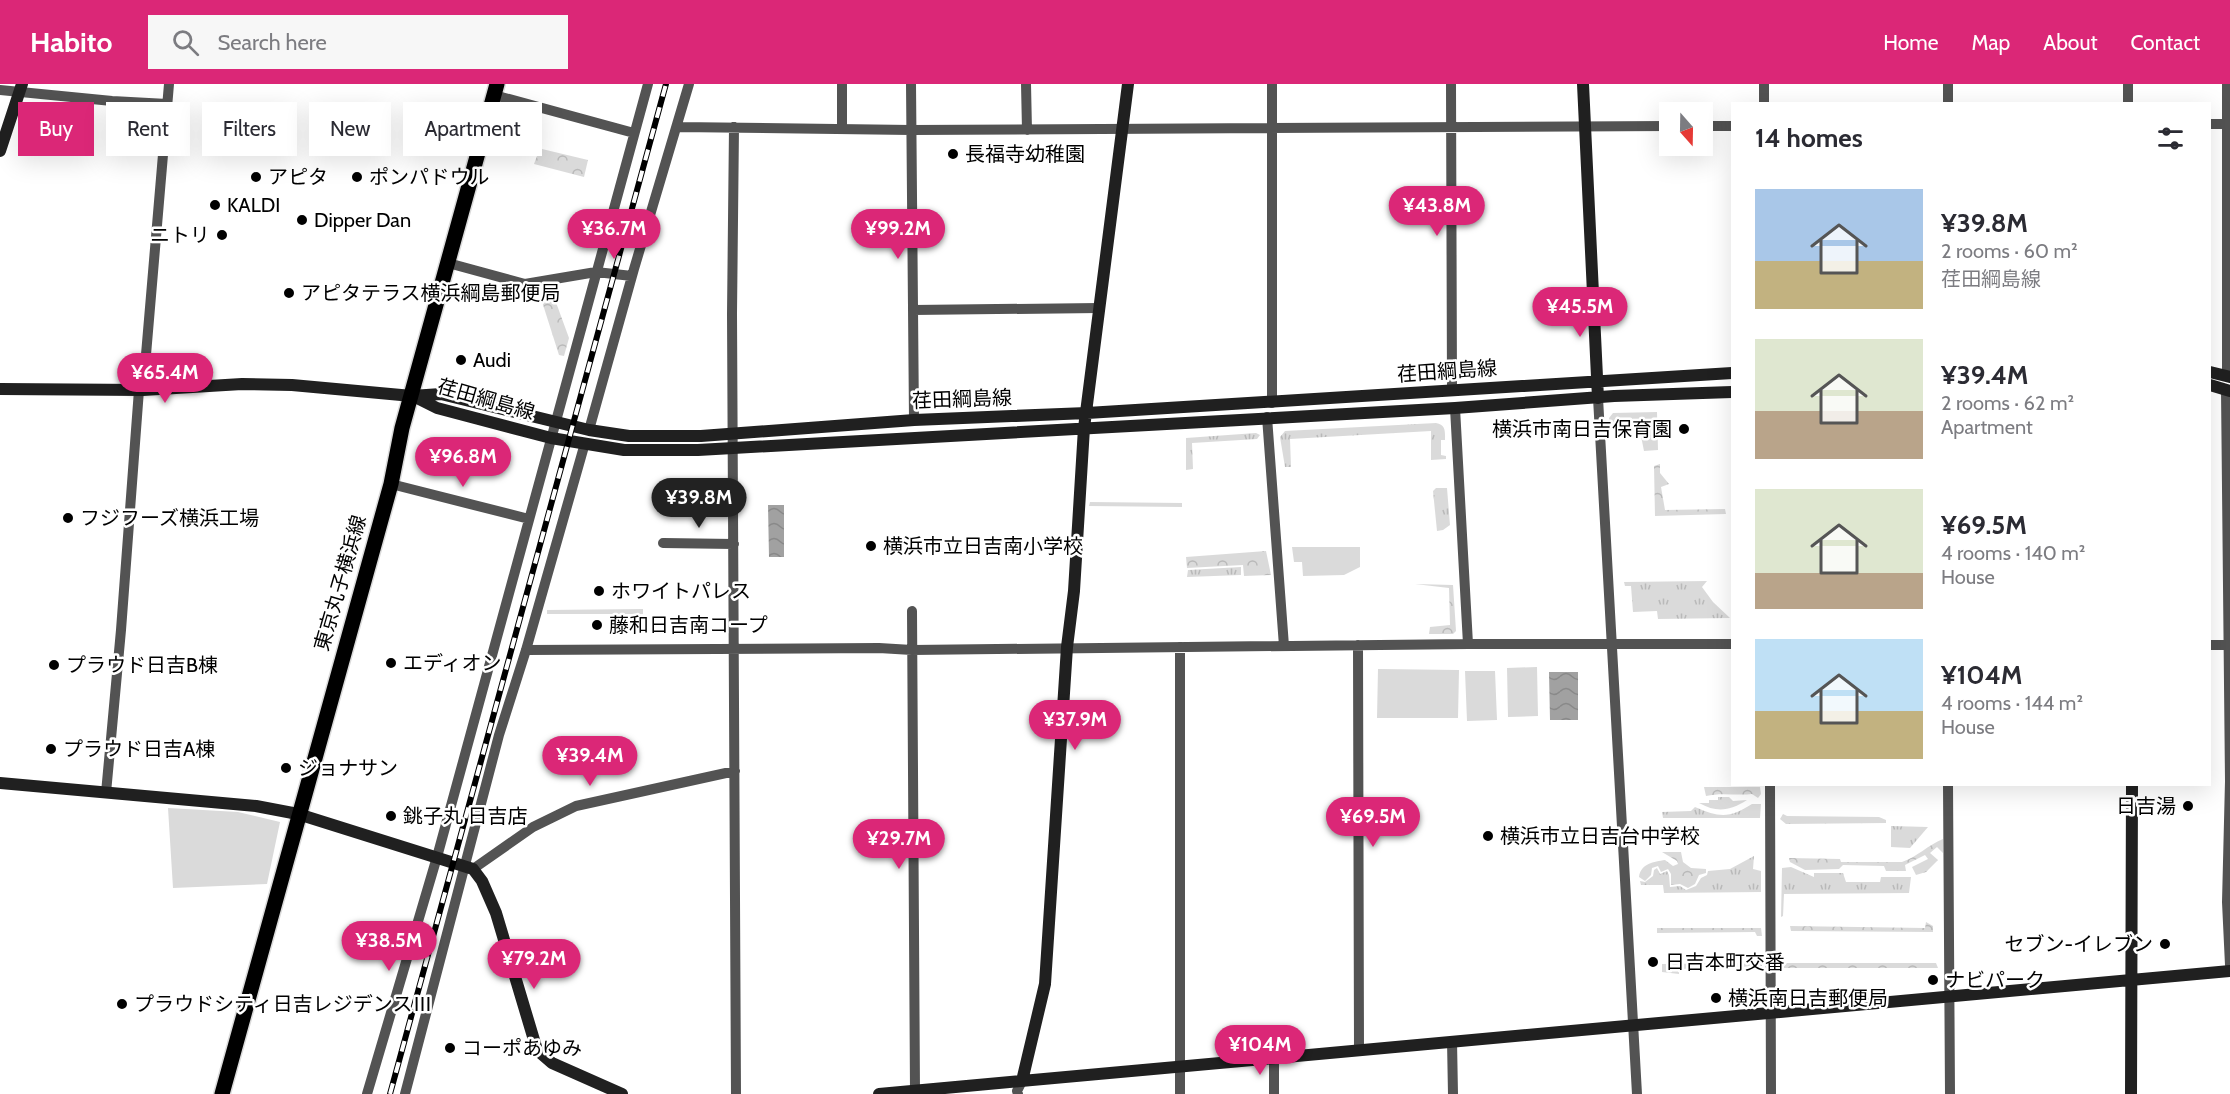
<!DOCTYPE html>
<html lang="en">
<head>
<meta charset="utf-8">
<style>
  :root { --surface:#fff; --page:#f7f7f7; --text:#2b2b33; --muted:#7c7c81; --accent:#db2777 }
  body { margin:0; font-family:Cabin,"Noto Sans JP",sans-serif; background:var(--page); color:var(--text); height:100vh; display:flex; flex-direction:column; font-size:22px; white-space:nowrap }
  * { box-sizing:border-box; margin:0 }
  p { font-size:20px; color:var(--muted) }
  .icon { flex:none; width:33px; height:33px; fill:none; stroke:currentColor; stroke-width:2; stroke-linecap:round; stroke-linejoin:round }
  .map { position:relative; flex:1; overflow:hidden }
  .details { position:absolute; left:1731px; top:18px; width:480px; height:684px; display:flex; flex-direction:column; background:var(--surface); border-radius:0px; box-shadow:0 6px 24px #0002 }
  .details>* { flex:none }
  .guide { position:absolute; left:18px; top:18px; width:570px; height:54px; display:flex; gap:12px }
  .needle { width:39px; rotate:160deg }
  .buttons { position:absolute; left:1659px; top:18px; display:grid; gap:12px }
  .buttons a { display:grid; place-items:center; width:54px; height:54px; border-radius:0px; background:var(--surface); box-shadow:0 6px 24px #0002; font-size:30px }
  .price { position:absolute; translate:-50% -51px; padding:0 14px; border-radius:21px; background:var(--accent); color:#fff; font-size:20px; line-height:39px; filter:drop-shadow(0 2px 3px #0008) }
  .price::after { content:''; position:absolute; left:50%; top:36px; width:18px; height:14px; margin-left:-9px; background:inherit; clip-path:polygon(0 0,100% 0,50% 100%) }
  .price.current { background:#222; color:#fff }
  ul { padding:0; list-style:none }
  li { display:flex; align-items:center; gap:18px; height:150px; padding:0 24px }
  li span { display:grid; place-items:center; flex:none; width:168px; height:120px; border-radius:0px; color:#555 }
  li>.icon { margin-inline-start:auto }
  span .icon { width:72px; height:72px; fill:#fffc; stroke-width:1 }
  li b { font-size:26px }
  h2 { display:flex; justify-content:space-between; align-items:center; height:72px; padding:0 24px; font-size:26px }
  .pill { padding:0 21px; border-radius:0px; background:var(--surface); box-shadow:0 6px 24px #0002; font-size:21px; line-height:54px }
  .pill.current { background:var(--accent); color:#fff }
  header { display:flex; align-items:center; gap:36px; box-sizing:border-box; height:84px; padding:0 30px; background:var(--accent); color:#fff }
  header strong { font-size:28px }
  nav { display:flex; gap:33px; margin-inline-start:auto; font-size:21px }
  .search { width:420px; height:54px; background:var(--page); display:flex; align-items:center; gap:15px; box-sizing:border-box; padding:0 21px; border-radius:0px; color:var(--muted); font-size:22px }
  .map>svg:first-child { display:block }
</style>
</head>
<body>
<header>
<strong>Habito</strong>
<div class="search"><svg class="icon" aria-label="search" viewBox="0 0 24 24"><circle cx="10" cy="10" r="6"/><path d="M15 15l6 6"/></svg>Search here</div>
<nav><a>Home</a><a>Map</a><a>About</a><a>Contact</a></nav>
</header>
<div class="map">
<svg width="2230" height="1010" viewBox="0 0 2230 1010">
  <defs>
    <pattern id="grass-tufts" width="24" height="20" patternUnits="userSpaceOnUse" patternTransform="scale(1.5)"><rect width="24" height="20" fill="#dadada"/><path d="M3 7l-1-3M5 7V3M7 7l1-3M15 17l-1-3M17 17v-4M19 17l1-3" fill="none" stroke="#b9b9b9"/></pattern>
    <pattern id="forest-crowns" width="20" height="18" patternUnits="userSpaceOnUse" patternTransform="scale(1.5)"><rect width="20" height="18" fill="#dadada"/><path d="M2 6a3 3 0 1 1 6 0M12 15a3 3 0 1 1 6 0" fill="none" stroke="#b9b9b9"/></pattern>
    <pattern id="water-waves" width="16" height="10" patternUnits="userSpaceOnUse" patternTransform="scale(1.5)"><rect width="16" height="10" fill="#a1a1a1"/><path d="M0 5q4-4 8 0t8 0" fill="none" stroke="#898989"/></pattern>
  </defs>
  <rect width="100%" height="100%" fill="#fff"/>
  <path fill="url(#grass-tufts)" d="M 1657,328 L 1658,366 L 1644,367 L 1639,342 L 1610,343 L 1609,334 L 1613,329 Z
    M 1436,339 C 1446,341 1445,347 1445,356 L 1441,356 L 1441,371 L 1446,372 L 1446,375 L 1431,376 L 1431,347 L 1290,355 L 1291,383 L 1285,383 L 1280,353 L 1285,347 Z
    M 1256,349 L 1260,351 L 1257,355 L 1192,359 L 1193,385 L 1186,386 L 1186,354 Z
    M 1436,404 L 1447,404 L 1450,441 L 1443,446 L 1437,447 L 1433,407 Z
    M 1090,418 L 1182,419 L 1182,423 L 1089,422 Z
    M 1241,483 L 1241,491 L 1187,493 L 1188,486 Z
    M 1707,497 L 1702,503 L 1713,518 L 1730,534 L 1658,535 L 1657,527 L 1633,528 L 1631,502 L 1625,502 L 1624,498 Z
    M 1718,713 L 1729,713 L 1733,717 L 1747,716 C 1730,727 1717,729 1699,719 L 1709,719 L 1709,716 L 1718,716 Z
    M 1752,720 L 1761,720 L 1760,734 L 1663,734 L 1662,728 L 1691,727 L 1695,723 C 1720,734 1730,734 1752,720 Z
    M 1783,730 L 1787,732 L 1879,733 L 1886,736 L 1886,739 L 1786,740 L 1780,735 Z
    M 1891,742 L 1928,743 L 1910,764 L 1891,763 Z
    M 1754,772 L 1753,785 L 1761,787 L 1761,808 L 1664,809 L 1663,801 L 1641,801 L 1640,797 L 1645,798 L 1653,792 L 1654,786 L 1657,784 L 1660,790 L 1667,787 L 1669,791 L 1670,803 L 1680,802 L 1686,806 L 1696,802 L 1701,794 L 1707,791 L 1708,787 L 1730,785 Z
    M 1791,783 L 1814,793 L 1814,789 L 1843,789 L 1846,798 L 1880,798 L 1881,793 L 1911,793 L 1909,809 L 1784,810 L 1783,832 L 1781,833 L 1782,784 Z"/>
  <path fill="url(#forest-crowns)" d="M 542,65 L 588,76 L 584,93 L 534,80 L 537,72 L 542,72 Z
    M 550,202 L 569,254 L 564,272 L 559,271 L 538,205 Z
    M 1660,380 L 1660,389 L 1669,400 L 1661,403 L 1665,426 L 1725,425 L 1726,430 L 1655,432 L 1654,382 Z
    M 1266,467 L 1271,491 L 1244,492 L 1243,481 L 1187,484 L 1186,473 Z
    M 1415,500 L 1453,501 L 1456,547 L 1453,550 L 1429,550 L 1430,543 L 1450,541 L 1449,504 Z
    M 643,525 L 643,530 L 547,530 L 547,526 Z
    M 1704,703 L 1760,703 L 1761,710 L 1758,714 L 1752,710 C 1736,712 1722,708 1706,712 Z
    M 1943,755 L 1943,769 L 1937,763 L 1930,769 L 1938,776 L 1926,788 L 1916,791 L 1912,783 L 1928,775 L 1925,771 L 1905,781 L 1906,787 L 1886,787 L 1884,782 L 1843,781 L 1839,785 L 1805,786 L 1790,778 L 1789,774 L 1840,775 L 1841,778 L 1902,778 C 1917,773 1928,761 1943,755 Z
    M 1662,768 L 1681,768 L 1683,778 L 1691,784 L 1706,785 L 1706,789 L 1699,791 L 1695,800 L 1688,804 L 1680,800 L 1671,801 L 1671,790 L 1668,785 L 1661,788 L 1658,782 L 1652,784 L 1651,791 L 1645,797 L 1639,793 C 1641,779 1654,778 1665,776 L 1673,782 L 1678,780 L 1677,777 Z
    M 1926,838 L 1933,842 L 1933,848 L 1791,847 L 1790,842 L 1925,844 Z
    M 1657,844 L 1761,844 L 1762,852 L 1757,852 L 1755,848 L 1657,849 Z
    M 1762,879 L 1762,882 L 1679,885 L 1679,890 L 1662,888 L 1662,880 Z
    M 1781,879 L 1936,879 L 1938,884 L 1782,884 Z"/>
  <path fill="#dadada" d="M 1292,463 L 1360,463 L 1360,483 L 1344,491 L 1303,492 L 1302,478 L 1294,478 Z
    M 1537,583 L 1538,632 L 1508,633 L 1507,584 Z
    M 1378,585 L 1459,586 L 1458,634 L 1377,634 Z
    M 1465,587 L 1495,587 L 1497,636 L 1467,637 Z
    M 168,724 L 238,728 L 280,738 L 267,800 L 173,804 Z"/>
  <path fill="url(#water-waves)" d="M 768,421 L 784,421 L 784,473 L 769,473 Z
    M 1549,588 L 1578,588 L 1578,636 L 1550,636 Z"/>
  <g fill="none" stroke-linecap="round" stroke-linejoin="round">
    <defs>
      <path id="primary" d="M 222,1010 L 391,400 L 402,344 L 497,0"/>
    </defs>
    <use href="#primary" stroke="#dbdbdb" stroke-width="18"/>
    <path stroke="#535353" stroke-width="10" d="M 842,0 L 842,45
      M 911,0 L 914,336
      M 1026,0 L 1027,46
      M 1272,0 L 1272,319
      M 1451,0 L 1452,306
      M 1948,0 L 1948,20
      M 2128,0 L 2128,20
      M 2227,0 L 2227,292
      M 0,6 L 112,17 L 167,20
      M 494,11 L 634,49
      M 1764,20 L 1764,0
      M 2210,40 L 2230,40
      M 1702,42 L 1732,42
      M 678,43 L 911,46 L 1670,42
      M 734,43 L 732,230 L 736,1010
      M 448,179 L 525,200 L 596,188 L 632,192
      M 913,226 L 1099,224
      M 143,306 L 169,0
      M 2226,306 L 2230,697 L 2227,818 L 2230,881
      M 1598,314 L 1637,1010
      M 1455,324 L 1468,560
      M 1267,333 L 1284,562
      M 589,346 L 634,185 L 689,0
      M 391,400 L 529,435
      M 663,459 L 734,460
      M 912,527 L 915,1007
      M 1358,561 L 1359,966
      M 2210,561 L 2230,561
      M 526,566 L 879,564 L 912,566 L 1468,560 L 1732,560
      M 1770,700 L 1771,1010
      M 1948,700 L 1950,1010
      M 106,709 L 121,546 L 139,306
      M 473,785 L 533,743 L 576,722 L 735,687
      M 1452,957 L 1453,1010
      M 367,1010 L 437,773 L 648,0
      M 405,1010 L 499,651 L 526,566 L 585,359
      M 1018,1010 L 1017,1007 L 1022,997
      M 1180,1010 L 1180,563
      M 1274,1010 L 1274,974"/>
    <path stroke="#202020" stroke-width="12" d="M 1583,0 L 1598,314
      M 0,67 L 22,0
      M 2210,288 L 2230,293
      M 2210,301 L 2230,307
      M 0,305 L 143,306 L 242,300 L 292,301 L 412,312 L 441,310 L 589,346 L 629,352 L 701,352 L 914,336 L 1087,329 L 1732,289
      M 413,312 L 437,324 L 551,354 L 624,366 L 698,366 L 1455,324 L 1614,312 L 1732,308
      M 0,699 L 256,722 L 298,730 L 473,785 L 482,797 L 496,829 L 537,966 L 552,979 L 622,1010
      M 1022,997 L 1045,900 L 1067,563 L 1074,507 L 1084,344 L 1128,0
      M 879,1010 L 2230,887
      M 2131,1010 L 2132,700"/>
    <use href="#primary" stroke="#000" stroke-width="15"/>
    <defs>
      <path id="rail" d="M 390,1010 L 666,0"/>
    </defs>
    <use href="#rail" stroke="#000" stroke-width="6"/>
    <use href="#rail" stroke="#fff" stroke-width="4" stroke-dasharray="11" stroke-linecap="butt"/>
  </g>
  <g fill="#000" stroke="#fff" stroke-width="2">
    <circle cx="953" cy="70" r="6"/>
    <circle cx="256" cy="93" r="6"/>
    <circle cx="357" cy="93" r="6"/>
    <circle cx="215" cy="121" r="6"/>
    <circle cx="302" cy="136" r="6"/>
    <circle cx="222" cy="151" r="6"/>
    <circle cx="289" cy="209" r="6"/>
    <circle cx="461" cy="276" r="6"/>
    <circle cx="1684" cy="345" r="6"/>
    <circle cx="68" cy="434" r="6"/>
    <circle cx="871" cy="462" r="6"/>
    <circle cx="599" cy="507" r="6"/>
    <circle cx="597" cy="541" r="6"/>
    <circle cx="391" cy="579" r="6"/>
    <circle cx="54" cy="581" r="6"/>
    <circle cx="51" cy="665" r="6"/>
    <circle cx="286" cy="684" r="6"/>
    <circle cx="2188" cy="722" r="6"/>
    <circle cx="391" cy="732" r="6"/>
    <circle cx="1488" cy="752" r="6"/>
    <circle cx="2165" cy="860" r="6"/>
    <circle cx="1653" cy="878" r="6"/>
    <circle cx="1933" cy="896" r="6"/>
    <circle cx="1716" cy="914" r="6"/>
    <circle cx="122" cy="920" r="6"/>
    <circle cx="450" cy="964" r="6"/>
  </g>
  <g text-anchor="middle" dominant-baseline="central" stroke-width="5" stroke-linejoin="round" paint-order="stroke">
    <g font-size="20" fill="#000" stroke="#fff" text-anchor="start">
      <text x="965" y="70">長福寺幼稚園</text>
      <text x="268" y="93">アピタ</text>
      <text x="369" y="93">ポンパドウル</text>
      <text x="227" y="121">KALDI</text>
      <text x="314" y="136">Dipper Dan</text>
      <text x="210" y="151" text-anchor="end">ニトリ</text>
      <text x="301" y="209">アピタテラス横浜綱島郵便局</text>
      <text x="473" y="276">Audi</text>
      <text x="1672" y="345" text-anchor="end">横浜市南日吉保育園</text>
      <text x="80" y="434">フジフーズ横浜工場</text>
      <text x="883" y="462">横浜市立日吉南小学校</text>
      <text x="611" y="507">ホワイトパレス</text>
      <text x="609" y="541">藤和日吉南コープ</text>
      <text x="403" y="579">エディオン</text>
      <text x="66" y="581">プラウド日吉B棟</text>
      <text x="63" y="665">プラウド日吉A棟</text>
      <text x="298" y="684">ジョナサン</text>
      <text x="2176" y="722" text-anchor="end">日吉湯</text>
      <text x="403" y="732">銚子丸 日吉店</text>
      <text x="1500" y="752">横浜市立日吉台中学校</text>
      <text x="2153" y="860" text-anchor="end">セブン-イレブン</text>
      <text x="1665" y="878">日吉本町交番</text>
      <text x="1945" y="896">ナビパーク</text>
      <text x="1728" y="914">横浜南日吉郵便局</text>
      <text x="134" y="920">プラウドシティ日吉レジデンスⅢ</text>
      <text x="462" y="964">コーポあゆみ</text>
    </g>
    <g font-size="20" fill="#000" stroke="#fff">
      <text transform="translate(1447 287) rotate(-4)">荏田綱島線</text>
      <text transform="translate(486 315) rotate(16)">荏田綱島線</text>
      <text transform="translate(962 315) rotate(-2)">荏田綱島線</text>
      <text transform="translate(340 499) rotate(-74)">東京丸子横浜線</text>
    </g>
  </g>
</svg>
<div class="buttons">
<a><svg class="needle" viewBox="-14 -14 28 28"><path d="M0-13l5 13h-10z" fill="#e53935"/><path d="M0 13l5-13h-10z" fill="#7c7c81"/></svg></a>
</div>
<b class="price" style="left:1437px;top:153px">¥43.8M</b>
<b class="price" style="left:614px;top:176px">¥36.7M</b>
<b class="price" style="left:898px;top:176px">¥99.2M</b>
<b class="price" style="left:1580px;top:254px">¥45.5M</b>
<b class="price" style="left:165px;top:320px">¥65.4M</b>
<b class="price" style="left:463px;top:404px">¥96.8M</b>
<b class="price current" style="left:699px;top:445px">¥39.8M</b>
<b class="price" style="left:1075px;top:667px">¥37.9M</b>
<b class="price" style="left:590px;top:703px">¥39.4M</b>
<b class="price" style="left:1373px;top:764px">¥69.5M</b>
<b class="price" style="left:899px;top:786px">¥29.7M</b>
<b class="price" style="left:389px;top:888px">¥38.5M</b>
<b class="price" style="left:534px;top:906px">¥79.2M</b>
<b class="price" style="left:1260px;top:992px">¥104M</b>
<div class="guide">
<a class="pill current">Buy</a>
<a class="pill">Rent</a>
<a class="pill">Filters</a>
<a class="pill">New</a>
<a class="pill">Apartment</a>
</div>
<section class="details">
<h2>14 homes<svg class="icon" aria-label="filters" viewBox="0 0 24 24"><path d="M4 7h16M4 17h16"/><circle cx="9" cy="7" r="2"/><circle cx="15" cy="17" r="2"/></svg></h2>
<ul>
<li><span style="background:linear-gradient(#a9c7e8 60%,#c2b280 0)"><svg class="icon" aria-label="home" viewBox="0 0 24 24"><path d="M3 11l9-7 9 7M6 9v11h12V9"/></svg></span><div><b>¥39.8M</b><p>2 rooms · 60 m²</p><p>荏田綱島線</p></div></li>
<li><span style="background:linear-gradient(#dfe7d0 60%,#b9a48a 0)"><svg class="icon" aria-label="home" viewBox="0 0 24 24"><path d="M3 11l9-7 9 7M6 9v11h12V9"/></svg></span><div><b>¥39.4M</b><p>2 rooms · 62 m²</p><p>Apartment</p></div></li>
<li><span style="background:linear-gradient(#dfe7d0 70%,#b9a48a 0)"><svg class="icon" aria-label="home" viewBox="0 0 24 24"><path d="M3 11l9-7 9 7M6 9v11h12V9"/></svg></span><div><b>¥69.5M</b><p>4 rooms · 140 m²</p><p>House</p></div></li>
<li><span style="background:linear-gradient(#bfe0f5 60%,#c2b280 0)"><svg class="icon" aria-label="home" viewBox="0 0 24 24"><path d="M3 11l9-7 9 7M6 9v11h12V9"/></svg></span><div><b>¥104M</b><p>4 rooms · 144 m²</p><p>House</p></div></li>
</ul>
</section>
</div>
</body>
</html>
